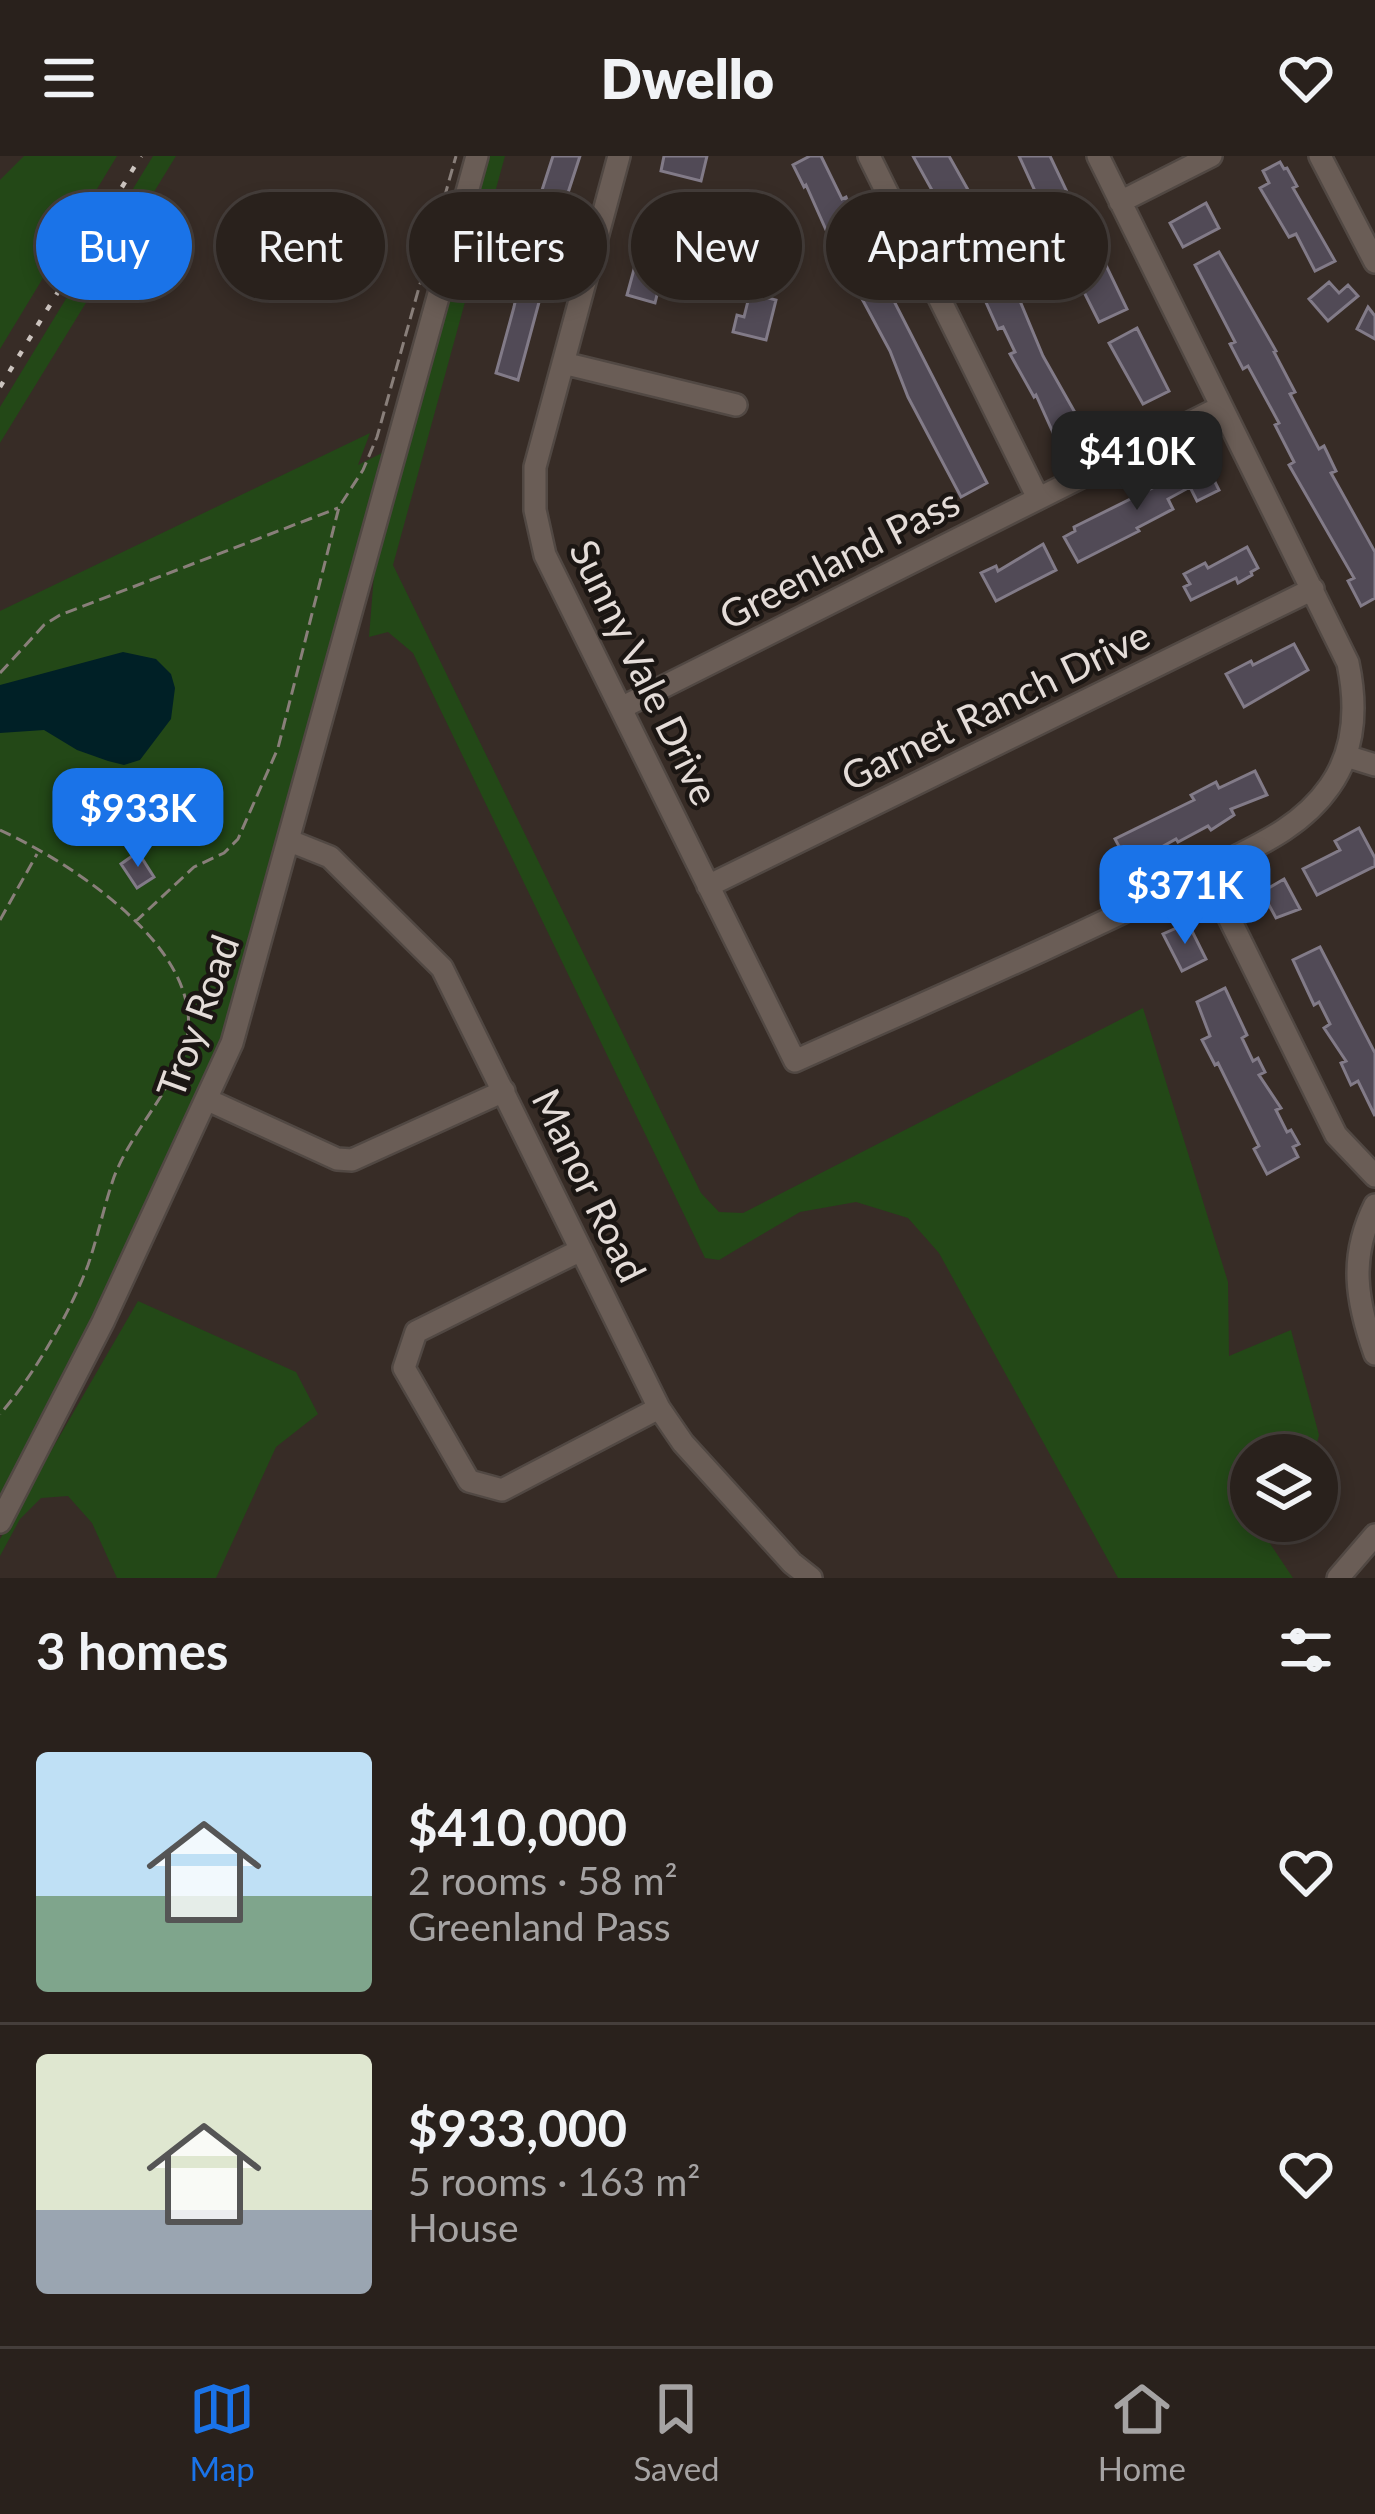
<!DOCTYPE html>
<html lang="en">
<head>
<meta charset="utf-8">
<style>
  :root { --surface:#29211c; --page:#312925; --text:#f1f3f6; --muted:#a5a3a3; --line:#453e3b; --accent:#1a73e8 }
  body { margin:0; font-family:Lato,sans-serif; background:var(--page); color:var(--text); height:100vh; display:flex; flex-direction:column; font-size:45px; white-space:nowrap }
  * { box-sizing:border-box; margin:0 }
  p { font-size:39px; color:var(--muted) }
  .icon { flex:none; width:66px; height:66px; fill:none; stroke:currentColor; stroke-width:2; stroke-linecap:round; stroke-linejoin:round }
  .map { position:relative; height:1422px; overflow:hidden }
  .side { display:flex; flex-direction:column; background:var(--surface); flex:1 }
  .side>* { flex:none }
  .top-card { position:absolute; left:36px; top:36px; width:1305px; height:108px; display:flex; gap:24px }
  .buttons { position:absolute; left:1230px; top:1278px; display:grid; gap:24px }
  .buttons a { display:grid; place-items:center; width:108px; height:108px; border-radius:50%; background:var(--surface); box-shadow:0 6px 18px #0003,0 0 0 3px var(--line); font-size:60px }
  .price { position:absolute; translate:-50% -102px; padding:0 27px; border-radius:24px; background:var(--accent); color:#fff; font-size:39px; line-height:78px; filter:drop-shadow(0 3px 6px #0008) }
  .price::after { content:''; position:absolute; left:50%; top:72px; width:36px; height:27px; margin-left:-18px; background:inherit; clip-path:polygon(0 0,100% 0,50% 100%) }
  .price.selected { background:#222; color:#fff }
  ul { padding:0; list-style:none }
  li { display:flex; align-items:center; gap:36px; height:300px; padding:0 36px }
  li+li { border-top:3px solid var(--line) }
  li span { display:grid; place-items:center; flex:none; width:336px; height:240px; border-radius:12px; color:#555 }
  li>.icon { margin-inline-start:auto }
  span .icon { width:144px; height:144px; fill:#fffc; stroke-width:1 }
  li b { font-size:51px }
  h2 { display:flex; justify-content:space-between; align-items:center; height:144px; padding:0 36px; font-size:51px }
  .chip { padding:0 42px; border-radius:54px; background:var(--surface); box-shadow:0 6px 18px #0003,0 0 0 3px var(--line); font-size:42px; line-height:108px }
  .chip.selected { background:var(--accent); color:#fff }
  header { display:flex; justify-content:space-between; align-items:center; height:156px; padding:0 36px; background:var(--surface); font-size:54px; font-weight:800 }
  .tab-bar { display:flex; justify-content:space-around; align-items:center; height:168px; border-top:3px solid var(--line); background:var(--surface); font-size:33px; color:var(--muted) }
  .tab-bar a { display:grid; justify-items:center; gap:6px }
  .tab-bar .selected { color:var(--accent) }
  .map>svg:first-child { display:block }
</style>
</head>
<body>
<header><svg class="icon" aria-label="menu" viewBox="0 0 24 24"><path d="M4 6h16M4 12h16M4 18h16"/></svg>Dwello<svg class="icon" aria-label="heart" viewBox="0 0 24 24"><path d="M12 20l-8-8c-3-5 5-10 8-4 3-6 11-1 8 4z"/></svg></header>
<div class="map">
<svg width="1375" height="1422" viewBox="0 0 1375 1422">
  <rect width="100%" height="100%" fill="#372c26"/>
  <path fill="#234817" d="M 24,0 L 117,0 L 0,193 L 0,24 Z
    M 153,0 L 176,0 L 0,287 L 0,251 Z
    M 487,0 L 505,0 L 393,409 L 701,1037 L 719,1056 L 743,1057 L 1143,852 L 1228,1126 L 1229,1200 L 1291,1174 L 1319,1279 L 1314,1299 L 1251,1299 L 1251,1365 L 1276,1365 L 1265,1380 L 1293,1422 L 1118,1422 L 939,1097 L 908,1062 L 856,1046 L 800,1056 L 719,1104 L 705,1102 L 413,497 L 388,476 L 369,481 L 375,406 Z
    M 370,277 L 358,309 L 386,295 L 222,900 L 52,1255 L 0,1347 L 0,455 Z
    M 138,1145 L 296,1216 L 318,1258 L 276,1291 L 216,1422 L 117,1422 L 92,1367 L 68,1340 L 41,1342 L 20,1363 L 0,1400 L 0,1383 Z"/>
  <path fill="#002026" d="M 123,496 L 156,503 L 171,518 L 175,532 L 171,563 L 140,604 L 124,609 L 108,605 L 77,594 L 44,574 L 0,577 L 0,529 Z"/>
  <path fill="#514a56" stroke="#827b88" stroke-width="3" d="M 553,0 L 580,0 L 567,40 L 572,42 L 561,82 L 565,83 L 560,100 L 552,98 L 518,224 L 496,217 L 514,151 L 527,91 L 524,90 Z
    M 664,0 L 707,0 L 701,25 L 661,15 Z
    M 810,0 L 821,0 L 842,43 L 846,41 L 852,56 L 849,57 L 987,327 L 961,341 L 908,241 L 890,195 L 831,85 L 806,29 L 804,31 L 793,9 Z
    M 913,0 L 949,0 L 990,73 L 1043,200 L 1086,276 L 1061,290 L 1055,281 L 1036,239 L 1034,241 L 1010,198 L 1015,196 L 1003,171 L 998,173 L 980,133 L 976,135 L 963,111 L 968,108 L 948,63 Z
    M 1019,0 L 1050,0 L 1076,55 L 1083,51 L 1095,76 L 1091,78 L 1127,153 L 1099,166 L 1082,132 L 1078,134 L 1045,70 L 1050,68 Z
    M 1280,6 L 1284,13 L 1287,12 L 1297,30 L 1293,32 L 1335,105 L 1315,115 L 1296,78 L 1289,81 L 1260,32 L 1269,27 L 1263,15 Z
    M 1206,47 L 1219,72 L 1183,91 L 1170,67 Z
    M 645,73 L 672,79 L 655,147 L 627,139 Z
    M 1219,96 L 1276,195 L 1274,196 L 1295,236 L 1290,238 L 1319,293 L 1324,290 L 1336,315 L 1331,317 L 1375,396 L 1375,442 L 1361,450 L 1348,425 L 1354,422 L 1289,309 L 1294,306 L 1275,269 L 1279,267 L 1248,210 L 1243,213 L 1230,188 L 1235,186 L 1195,109 Z
    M 1329,126 L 1339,137 L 1348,129 L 1358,140 L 1328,165 L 1309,143 Z
    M 750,137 L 776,144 L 766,184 L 733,176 L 737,159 L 744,161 Z
    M 1368,151 L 1375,160 L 1375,183 L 1357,173 Z
    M 1137,172 L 1169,235 L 1143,248 L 1109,187 Z
    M 1205,306 L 1219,334 L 1197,345 L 1190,331 L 1168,343 L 1173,353 L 1137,372 L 1139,375 L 1078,406 L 1064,381 L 1075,375 L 1074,371 Z
    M 1043,388 L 1056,414 L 996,445 L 981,417 L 996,410 L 998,415 Z
    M 1247,391 L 1258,412 L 1251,416 L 1252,419 L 1238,427 L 1236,422 L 1191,444 L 1184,431 L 1190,428 L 1184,418 L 1205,407 L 1208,412 Z
    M 1294,488 L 1308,514 L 1244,551 L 1226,518 L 1251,505 L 1253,509 Z
    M 1255,615 L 1267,639 L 1231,653 L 1234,659 L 1211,674 L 1208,670 L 1178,686 L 1176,683 L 1129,709 L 1115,683 L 1194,644 L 1191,639 L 1216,626 L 1219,632 Z
    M 1359,672 L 1375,702 L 1375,710 L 1317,739 L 1303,713 L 1340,694 L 1335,685 Z
    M 138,696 L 154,721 L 137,732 L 121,708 Z
    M 1284,723 L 1300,753 L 1276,762 L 1262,736 Z
    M 1188,767 L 1206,803 L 1182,815 L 1163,778 Z
    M 1320,791 L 1375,897 L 1375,960 L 1358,925 L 1351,929 L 1341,907 L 1346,905 L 1324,872 L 1330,868 L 1319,846 L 1314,849 L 1293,804 Z
    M 1225,832 L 1247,879 L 1242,882 L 1253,905 L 1258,902 L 1265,916 L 1259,919 L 1281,952 L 1276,954 L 1287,976 L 1291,974 L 1299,988 L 1293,991 L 1298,1001 L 1267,1018 L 1254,993 L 1259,990 L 1218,907 L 1215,909 L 1202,884 L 1210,880 L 1197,846 Z"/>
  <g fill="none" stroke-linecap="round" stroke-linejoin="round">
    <defs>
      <path id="minor" d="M 619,0 L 535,311 L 535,354 L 545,399 L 795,905 C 931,844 1069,785 1203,717 C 1249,693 1299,675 1330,630 C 1356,593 1357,550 1348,507 L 1098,0
        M 869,0 L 1038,342
        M 1320,0 L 1375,106
        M 1120,46 L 1211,0
        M 563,207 L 736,249
        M 621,552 L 1219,252
        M 1346,600 L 1375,609
        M 290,685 L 330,701 L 442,812 L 659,1252 L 683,1287 L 792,1407 L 811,1422
        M 1206,715 L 1336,979 L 1375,1020
        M 708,730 L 1313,433
        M 208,944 L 337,1003 L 352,1004 L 504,935
        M 1375,1049 C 1349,1101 1356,1144 1375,1198
        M 581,1094 L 416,1176 L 404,1212 L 469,1325 L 502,1334 L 659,1252
        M 0,1366 L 103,1166 L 232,887 L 477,0
        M 1338,1422 L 1375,1379"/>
    </defs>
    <use href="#minor" stroke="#514843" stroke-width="26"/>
    <path stroke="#897f7a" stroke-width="3" stroke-dasharray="12 6" stroke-linecap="butt" d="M 0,517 L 44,469 L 60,459 L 338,352
      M 0,674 C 72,707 216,799 184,894 C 168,940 132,975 114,1021 C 104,1050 98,1080 88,1109 C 71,1155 33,1221 0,1258
      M 0,764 L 37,698
      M 135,766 L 194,711 L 224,697 L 238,683 L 278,592 L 339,351 L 363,314 L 377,281 L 456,0"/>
    <use href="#minor" stroke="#6a5d56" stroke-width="21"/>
    <path stroke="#ccc4bf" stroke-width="4.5" stroke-dasharray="6 12" stroke-linecap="butt" d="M 0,231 L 141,0"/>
  </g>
  <g text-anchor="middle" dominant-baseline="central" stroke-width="9" stroke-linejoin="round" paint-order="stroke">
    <g font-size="39" fill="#e4dcd8" stroke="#1b1613">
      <text transform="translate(839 402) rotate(-27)">Greenland Pass</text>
      <text transform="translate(645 516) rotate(64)">Sunny Vale Drive</text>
      <text transform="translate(995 549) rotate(-26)">Garnet Ranch Drive</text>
      <text transform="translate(197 860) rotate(-70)">Troy Road</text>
      <text transform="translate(590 1029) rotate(64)">Manor Road</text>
    </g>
  </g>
</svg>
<div class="buttons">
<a><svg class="icon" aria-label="layers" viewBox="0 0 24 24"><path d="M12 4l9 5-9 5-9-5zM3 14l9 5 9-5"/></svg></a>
</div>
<b class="price selected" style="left:1137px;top:357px">$410K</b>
<b class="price" style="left:138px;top:714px">$933K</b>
<b class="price" style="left:1185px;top:791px">$371K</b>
<div class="top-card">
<a class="chip selected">Buy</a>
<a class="chip">Rent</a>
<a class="chip">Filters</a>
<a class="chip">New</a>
<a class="chip">Apartment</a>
</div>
</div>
<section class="side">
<h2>3 homes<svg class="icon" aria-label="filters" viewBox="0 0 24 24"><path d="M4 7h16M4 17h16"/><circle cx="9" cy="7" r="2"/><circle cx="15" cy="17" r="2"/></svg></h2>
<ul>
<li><span style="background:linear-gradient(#bfe0f5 60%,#7fa58c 0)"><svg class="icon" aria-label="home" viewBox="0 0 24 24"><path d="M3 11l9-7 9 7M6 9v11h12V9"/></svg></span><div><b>$410,000</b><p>2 rooms · 58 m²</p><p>Greenland Pass</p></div><svg class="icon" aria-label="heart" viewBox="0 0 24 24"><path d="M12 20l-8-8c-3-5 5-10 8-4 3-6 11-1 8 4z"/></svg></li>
<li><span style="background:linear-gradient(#dfe7d0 65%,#9aa5b1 0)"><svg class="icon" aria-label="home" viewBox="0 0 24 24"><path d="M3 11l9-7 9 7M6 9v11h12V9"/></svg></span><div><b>$933,000</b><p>5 rooms · 163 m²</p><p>House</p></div><svg class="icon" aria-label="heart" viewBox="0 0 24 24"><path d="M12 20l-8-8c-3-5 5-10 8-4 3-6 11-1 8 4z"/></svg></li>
</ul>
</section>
<nav class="tab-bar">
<a class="selected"><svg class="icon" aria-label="map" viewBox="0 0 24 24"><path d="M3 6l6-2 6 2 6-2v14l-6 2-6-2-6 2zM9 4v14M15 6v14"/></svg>Map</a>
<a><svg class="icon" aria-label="saved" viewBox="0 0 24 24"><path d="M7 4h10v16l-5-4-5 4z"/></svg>Saved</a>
<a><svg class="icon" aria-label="home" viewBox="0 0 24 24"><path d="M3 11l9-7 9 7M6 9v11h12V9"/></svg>Home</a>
</nav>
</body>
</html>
